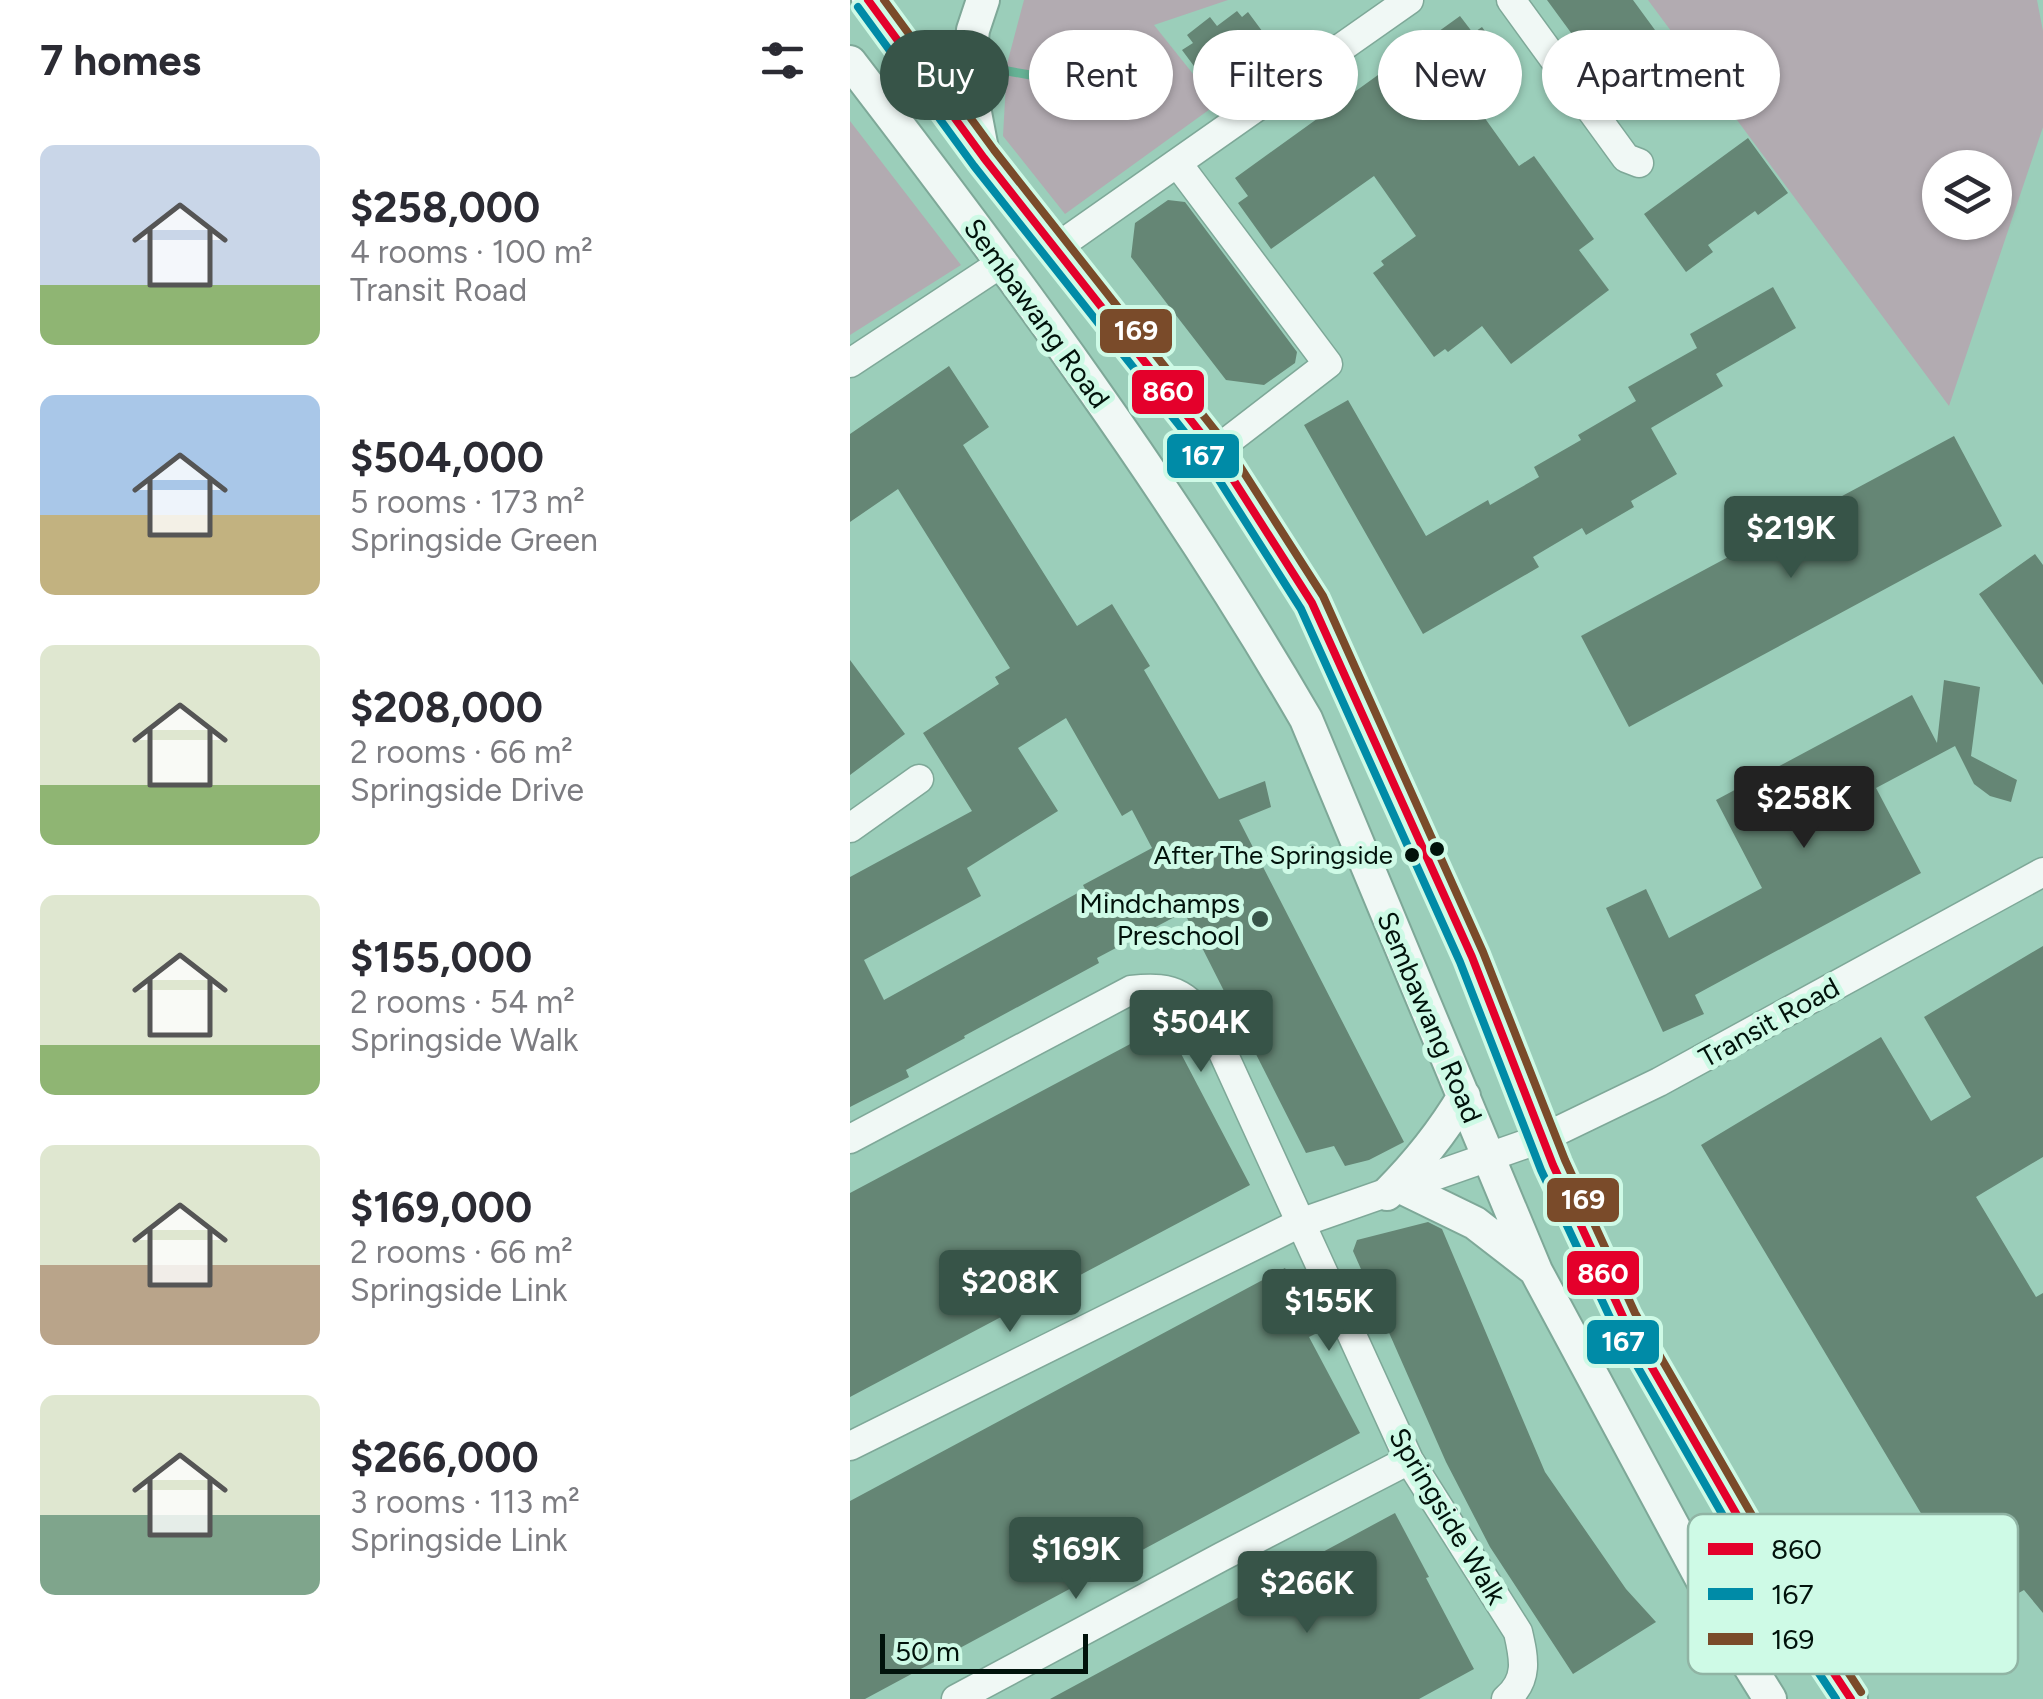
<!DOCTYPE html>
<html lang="en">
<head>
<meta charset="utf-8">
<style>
  :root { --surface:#fff; --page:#f7f7f7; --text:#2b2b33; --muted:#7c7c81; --accent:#375448 }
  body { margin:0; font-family:Figtree,sans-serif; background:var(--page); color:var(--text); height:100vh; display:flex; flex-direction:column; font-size:38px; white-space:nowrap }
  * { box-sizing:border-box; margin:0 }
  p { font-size:32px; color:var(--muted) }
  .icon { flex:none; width:55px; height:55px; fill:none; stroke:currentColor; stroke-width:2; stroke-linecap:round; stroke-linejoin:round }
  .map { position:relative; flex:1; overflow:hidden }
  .side { display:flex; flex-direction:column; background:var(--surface); width:850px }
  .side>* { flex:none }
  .top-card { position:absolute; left:30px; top:30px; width:950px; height:90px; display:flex; gap:20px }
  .buttons { position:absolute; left:1072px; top:150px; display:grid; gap:20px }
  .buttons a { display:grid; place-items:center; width:90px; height:90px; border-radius:50%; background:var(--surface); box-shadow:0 2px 8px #0004; font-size:50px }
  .scale { position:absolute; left:30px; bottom:25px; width:208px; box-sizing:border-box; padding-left:10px; border:5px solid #01120b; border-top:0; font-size:28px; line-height:35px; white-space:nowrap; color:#01120b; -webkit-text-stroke:8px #cefae6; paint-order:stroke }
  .price { position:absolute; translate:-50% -85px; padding:0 22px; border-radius:10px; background:var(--accent); color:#fff; font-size:32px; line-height:65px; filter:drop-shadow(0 2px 5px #0008) }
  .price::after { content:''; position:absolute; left:50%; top:60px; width:30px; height:22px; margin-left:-15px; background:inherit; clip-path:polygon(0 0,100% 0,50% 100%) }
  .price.active { background:#222; color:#fff }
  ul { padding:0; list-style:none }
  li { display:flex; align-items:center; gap:30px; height:250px; padding:0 40px }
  li span { display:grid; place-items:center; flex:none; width:280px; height:200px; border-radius:15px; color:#555 }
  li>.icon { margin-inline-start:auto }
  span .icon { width:120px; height:120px; fill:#fffc; stroke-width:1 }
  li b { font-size:42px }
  h2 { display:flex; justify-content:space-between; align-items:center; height:120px; padding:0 40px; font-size:42px }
  .pill { padding:0 35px; border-radius:45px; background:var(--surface); box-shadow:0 2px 8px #0004; font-size:35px; line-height:90px }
  .pill.active { background:var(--accent); color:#fff }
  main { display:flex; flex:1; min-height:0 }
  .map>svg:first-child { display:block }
</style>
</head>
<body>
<main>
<section class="side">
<h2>7 homes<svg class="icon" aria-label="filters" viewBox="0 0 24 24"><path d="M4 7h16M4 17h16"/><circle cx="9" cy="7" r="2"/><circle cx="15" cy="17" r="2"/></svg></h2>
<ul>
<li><span style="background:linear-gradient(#c9d6e8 70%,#8fb573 0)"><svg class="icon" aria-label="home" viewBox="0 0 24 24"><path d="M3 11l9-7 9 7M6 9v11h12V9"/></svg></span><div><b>$258,000</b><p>4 rooms · 100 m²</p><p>Transit Road</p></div></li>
<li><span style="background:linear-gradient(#a9c7e8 60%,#c2b280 0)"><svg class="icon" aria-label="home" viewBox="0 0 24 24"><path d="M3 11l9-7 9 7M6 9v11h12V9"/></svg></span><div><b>$504,000</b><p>5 rooms · 173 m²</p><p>Springside Green</p></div></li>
<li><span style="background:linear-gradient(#dfe7d0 70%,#8fb573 0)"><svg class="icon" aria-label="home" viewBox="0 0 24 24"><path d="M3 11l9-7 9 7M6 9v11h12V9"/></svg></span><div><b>$208,000</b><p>2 rooms · 66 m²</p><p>Springside Drive</p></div></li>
<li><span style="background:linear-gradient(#dfe7d0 75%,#8fb573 0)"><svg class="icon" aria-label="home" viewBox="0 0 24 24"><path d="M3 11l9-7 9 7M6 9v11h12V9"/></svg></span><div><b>$155,000</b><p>2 rooms · 54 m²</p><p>Springside Walk</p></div></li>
<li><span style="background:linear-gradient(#dfe7d0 60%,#b9a48a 0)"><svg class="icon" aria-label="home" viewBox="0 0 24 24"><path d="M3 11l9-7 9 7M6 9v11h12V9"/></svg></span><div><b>$169,000</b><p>2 rooms · 66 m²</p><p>Springside Link</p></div></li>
<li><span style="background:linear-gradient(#dfe7d0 60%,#7fa58c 0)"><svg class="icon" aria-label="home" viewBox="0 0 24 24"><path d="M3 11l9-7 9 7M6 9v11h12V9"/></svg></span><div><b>$266,000</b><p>3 rooms · 113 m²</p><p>Springside Link</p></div></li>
</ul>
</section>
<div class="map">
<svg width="1193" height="1699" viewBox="0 0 1193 1699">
  <rect width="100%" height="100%" fill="#9bceba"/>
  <path fill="#b2abb1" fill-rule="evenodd" d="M 174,0 L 378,0 L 304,25 L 367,104 L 215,214 L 153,136 L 157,64 Z
    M 798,0 L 1187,0 L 1193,31 L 1193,127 L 1099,406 ZM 1090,168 L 1145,168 L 1145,222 L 1090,222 Z
    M 0,121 L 111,265 L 0,335 Z"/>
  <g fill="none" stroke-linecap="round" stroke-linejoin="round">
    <path stroke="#66b396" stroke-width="9" d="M 152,70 L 186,76"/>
  </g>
  <path fill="#658675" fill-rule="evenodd" d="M 697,0 L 783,0 L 846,86 L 808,114 L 800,103 L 782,116 Z
    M 387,11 L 392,17 L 398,12 L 418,39 L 402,50 L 415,68 L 392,85 L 379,68 L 358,85 L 332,50 L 343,43 L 337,35 L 360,17 L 367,26 Z
    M 610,16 L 623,33 L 632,27 L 665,73 L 624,103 L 669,166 L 684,156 L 744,239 L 729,250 L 759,290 L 661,364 L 632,326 L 598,352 L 595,349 L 584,357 L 523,273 L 534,265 L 531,261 L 566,236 L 524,176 L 421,249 L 388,203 L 398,196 L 385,178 Z
    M 898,138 L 938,193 L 908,215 L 905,211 L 858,245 L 863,252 L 836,272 L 794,214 Z
    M 318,200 L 335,202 L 447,352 L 445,363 L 414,385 L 376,380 L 281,257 L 285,223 Z
    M 923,287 L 946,328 L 866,374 L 873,386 L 801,428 L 827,474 L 781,501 L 784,507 L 736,535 L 732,528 L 683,557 L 689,567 L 573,634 L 454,425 L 498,400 L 576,536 L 638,500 L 640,505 L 689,477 L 684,467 L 731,440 L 728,435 L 786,401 L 778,387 L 847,348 L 840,334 Z
    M 99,366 L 139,427 L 113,445 L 227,626 L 262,604 L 300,666 L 294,670 L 369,799 L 415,781 L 421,807 L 389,820 L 554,1142 L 519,1160 L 495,1166 L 484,1146 L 456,1153 L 334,912 L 247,958 L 249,963 L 114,1036 L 115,1038 L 56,1070 L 59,1077 L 0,1107 L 0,877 L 122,811 L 73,733 L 149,684 L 145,677 L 160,668 L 48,489 L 0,522 L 0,434 ZM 216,718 L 272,816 L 282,810 L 302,848 L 233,885 L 235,889 L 34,1000 L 14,960 L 131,896 L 117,868 L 208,811 L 168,748 Z
    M 1104,436 L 1152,526 L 779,727 L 731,636 Z
    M 1185,554 L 1193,565 L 1193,685 L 1129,594 Z
    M 0,660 L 55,734 L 0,775 Z
    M 1094,680 L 1130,687 L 1121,756 L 1167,780 L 1161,802 L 1140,796 L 1124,784 L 1105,746 L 1026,788 L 1071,873 L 845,995 L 854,1014 L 813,1032 L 756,908 L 796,889 L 819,938 L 912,888 L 866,800 L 1062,695 L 1087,743 Z
    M 1193,946 L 1193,1157 L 1126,1197 L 1186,1297 L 1193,1293 L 1193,1613 L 1174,1590 L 1125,1617 L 1069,1532 L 1078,1525 L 851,1145 L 1031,1037 L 1081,1121 L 1121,1097 L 1074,1017 Z
    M 316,1025 L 400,1185 L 0,1397 L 0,1193 Z
    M 578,1222 L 592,1229 L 695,1472 L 776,1589 L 806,1622 L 723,1674 L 640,1547 L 596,1462 L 503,1251 L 507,1240 Z
    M 435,1268 L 469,1332 L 459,1337 L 510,1433 L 15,1699 L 0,1699 L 0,1501 Z
    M 545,1513 L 579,1577 L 576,1578 L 624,1669 L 569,1699 L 200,1699 Z"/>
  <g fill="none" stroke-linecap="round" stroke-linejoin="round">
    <defs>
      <path id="minor" d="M 661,0 L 776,158 L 789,163
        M 328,164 L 478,364 L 365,451
        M 206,248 L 559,0
        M 0,363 L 153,262
        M 0,828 L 69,779
        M 0,1139 L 281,990 C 327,985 338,995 364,1033 L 559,1460 L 668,1632 C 674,1658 679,1680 656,1699
        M 0,1446 L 450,1223 L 693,1138 L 809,1082 L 1193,872
        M 106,1699 L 373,1556 L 559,1460"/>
      <path id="major" d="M 18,0 L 134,158 L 365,451 L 462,603 L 622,957 L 703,1165 L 774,1319 L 940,1607 L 1001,1699
        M 0,62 C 163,274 322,488 456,719 L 686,1271 L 892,1654 L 920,1699
        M 132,149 L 118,76 L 123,30 L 133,0
        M 553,1188 L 625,1223 L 683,1268
        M 537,1194 C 567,1164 592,1133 614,1096"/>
    </defs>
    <use href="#minor" stroke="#7ea898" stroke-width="31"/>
    <use href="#major" stroke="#7ea898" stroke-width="36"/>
    <use href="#minor" stroke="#f0f8f5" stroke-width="28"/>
    <use href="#major" stroke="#f0f8f5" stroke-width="32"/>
    <defs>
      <path id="bus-1" d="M 18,0 L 134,158 L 365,451 L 462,603 L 622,957 L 703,1165 L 774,1319 L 940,1607 L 1001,1699"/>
      <path id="bus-2" d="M 8,7 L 124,166 L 355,458 L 451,609 L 610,962 L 691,1170 L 763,1324 L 929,1613 L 986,1699"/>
      <path id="bus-3" d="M 34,0 L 144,150 L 375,443 L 473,596 L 633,952 L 715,1160 L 785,1313 L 951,1600 L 1011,1692"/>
    </defs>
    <use href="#bus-1" stroke="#cefae6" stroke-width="15"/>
    <use href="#bus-2" stroke="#cefae6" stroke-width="15"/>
    <use href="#bus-3" stroke="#cefae6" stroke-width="15"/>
    <use href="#bus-1" stroke="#e4002b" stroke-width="8"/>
    <use href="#bus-2" stroke="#008ba7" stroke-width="8"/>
    <use href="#bus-3" stroke="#7a4b2a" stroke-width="8"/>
  </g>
  <g fill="#01120b" stroke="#cefae6" stroke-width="4">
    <circle cx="587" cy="849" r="9"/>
    <circle cx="562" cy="855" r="9"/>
  </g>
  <circle fill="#375448" stroke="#cefae6" stroke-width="4" cx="410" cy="919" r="10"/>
  <g text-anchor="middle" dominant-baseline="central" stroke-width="10" stroke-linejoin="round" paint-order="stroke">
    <g font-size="26" fill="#01120b" stroke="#cefae6" text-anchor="end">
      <text x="543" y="855">After The Springside</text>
    </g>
    <g font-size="28" fill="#01120b" stroke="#cefae6">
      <text transform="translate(187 313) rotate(54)">Sembawang Road</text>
      <text transform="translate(580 1017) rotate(67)">Sembawang Road</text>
      <text transform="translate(919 1022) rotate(-29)">Transit Road</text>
      <text transform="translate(598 1516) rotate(59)">Springside Walk</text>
    </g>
    <g font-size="28" fill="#01120b" stroke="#cefae6" text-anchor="end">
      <text x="390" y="903">Mindchamps<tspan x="390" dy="32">Preschool</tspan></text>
    </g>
  </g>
  <rect x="838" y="1514" width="330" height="160" rx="15" fill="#cefae6" stroke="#90b4a4" stroke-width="2.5"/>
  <rect x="858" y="1543" width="45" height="12" fill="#e4002b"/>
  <rect x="858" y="1588" width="45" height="12" fill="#008ba7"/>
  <rect x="858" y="1633" width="45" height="12" fill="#7a4b2a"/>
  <g font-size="28" fill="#01120b">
    <text x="921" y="1559">860</text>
    <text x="921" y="1604">167</text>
    <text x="921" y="1649">169</text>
  </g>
  <g stroke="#cefae6" stroke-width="4">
    <rect x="248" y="307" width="76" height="48" rx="10" fill="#7a4b2a"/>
    <rect x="280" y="368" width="76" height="48" rx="10" fill="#e4002b"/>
    <rect x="315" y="432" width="76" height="48" rx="10" fill="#008ba7"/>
    <rect x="695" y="1176" width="76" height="48" rx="10" fill="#7a4b2a"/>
    <rect x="715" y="1249" width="76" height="48" rx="10" fill="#e4002b"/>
    <rect x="735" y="1318" width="76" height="48" rx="10" fill="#008ba7"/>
  </g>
  <g font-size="28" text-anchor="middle" font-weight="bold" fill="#fff">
    <text x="286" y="340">169</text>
    <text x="318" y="401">860</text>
    <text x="353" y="465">167</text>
    <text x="733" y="1209">169</text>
    <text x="753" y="1283">860</text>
    <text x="773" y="1351">167</text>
  </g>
</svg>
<div class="buttons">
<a><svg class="icon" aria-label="layers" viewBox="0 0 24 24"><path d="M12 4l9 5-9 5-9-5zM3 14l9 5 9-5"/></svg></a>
</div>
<div class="scale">50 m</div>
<b class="price" style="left:941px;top:581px">$219K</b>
<b class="price active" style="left:954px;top:851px">$258K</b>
<b class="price" style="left:351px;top:1075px">$504K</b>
<b class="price" style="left:160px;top:1335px">$208K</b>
<b class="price" style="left:479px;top:1354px">$155K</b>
<b class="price" style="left:226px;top:1602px">$169K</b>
<b class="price" style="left:457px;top:1636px">$266K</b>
<div class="top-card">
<a class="pill active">Buy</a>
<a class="pill">Rent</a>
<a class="pill">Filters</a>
<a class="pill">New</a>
<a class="pill">Apartment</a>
</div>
</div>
</main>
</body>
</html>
